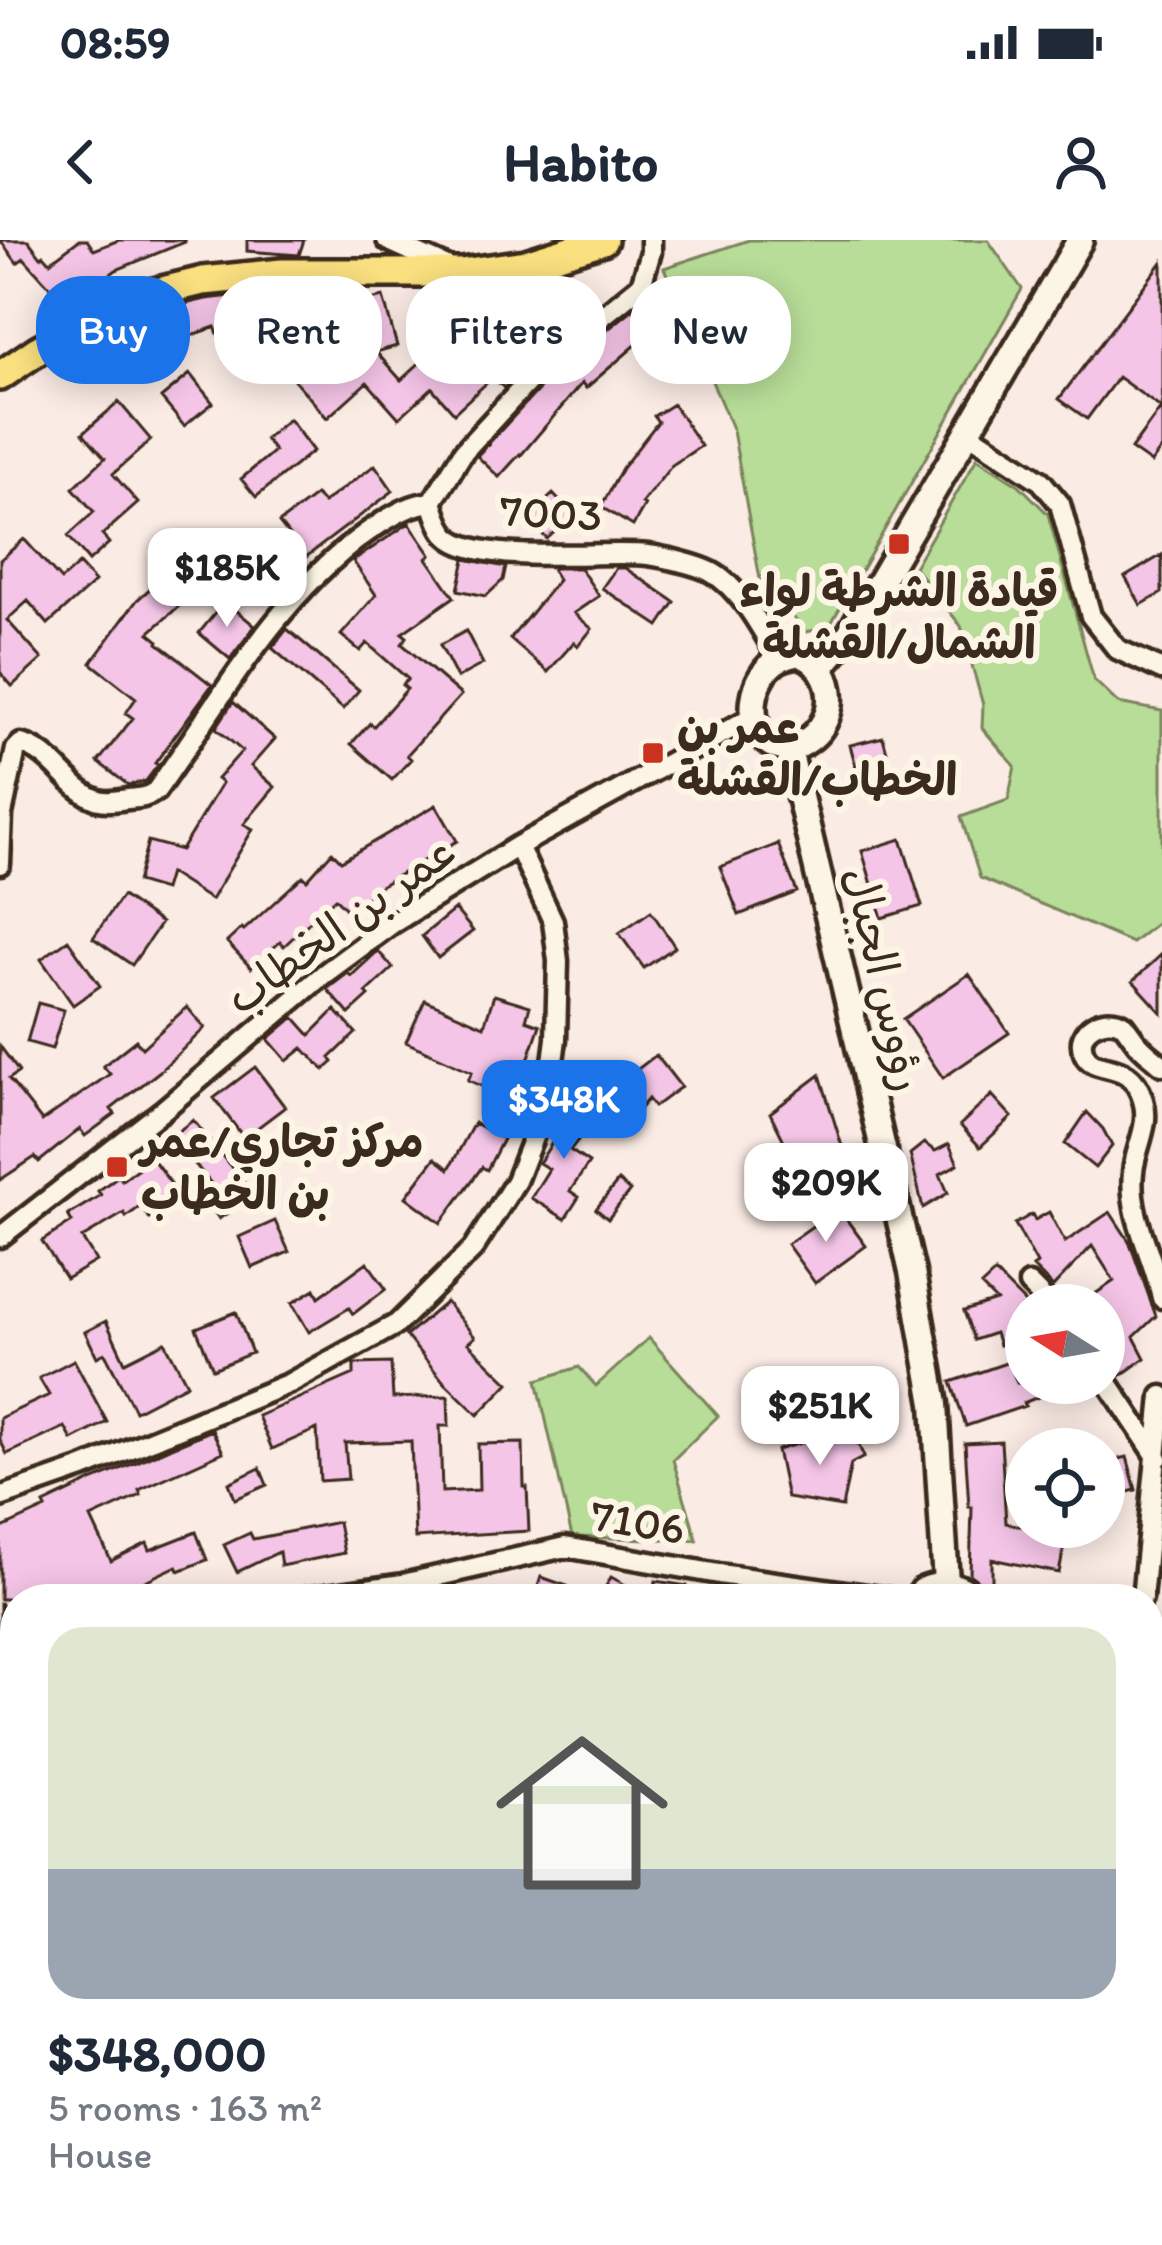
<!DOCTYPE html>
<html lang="en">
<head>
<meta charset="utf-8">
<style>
  :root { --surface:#fff; --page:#f2f2f3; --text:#1f2937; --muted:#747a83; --accent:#1a73e8 }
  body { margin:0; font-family:Itim,"Playpen Sans Arabic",sans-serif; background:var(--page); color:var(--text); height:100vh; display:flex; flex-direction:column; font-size:45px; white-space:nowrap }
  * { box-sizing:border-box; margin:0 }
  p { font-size:39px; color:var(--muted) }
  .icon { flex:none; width:66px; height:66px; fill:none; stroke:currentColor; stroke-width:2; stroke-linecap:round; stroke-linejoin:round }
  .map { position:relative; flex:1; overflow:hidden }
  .panel { position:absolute; left:0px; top:1344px; width:1164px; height:663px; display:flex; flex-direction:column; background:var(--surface); border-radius:48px 48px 0 0; box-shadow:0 6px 30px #0003 }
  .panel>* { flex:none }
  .top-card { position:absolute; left:36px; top:36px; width:1092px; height:108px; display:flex; gap:24px }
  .needle { width:78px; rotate:281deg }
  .tools { position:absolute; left:1005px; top:1044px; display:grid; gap:24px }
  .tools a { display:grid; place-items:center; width:120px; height:120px; border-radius:50%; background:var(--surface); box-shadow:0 6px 30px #0003; font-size:60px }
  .price { position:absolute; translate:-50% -102px; padding:0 27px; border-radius:24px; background:#fff; color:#222; font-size:39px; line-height:78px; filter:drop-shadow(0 3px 6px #0008) }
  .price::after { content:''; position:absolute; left:50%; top:72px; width:36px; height:27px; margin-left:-18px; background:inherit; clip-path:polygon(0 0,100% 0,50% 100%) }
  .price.current { background:var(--accent); color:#fff }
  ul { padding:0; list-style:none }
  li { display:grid; align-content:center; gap:24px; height:636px; padding:0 48px }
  li span { display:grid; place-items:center; height:372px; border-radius:36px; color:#555 }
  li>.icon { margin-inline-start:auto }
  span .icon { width:216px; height:216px; fill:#fffc; stroke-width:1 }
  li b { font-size:51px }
  .chip { padding:0 42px; border-radius:48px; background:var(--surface); box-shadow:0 6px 30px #0003; font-size:42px; line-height:108px }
  .chip.current { background:var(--accent); color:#fff }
  .status { display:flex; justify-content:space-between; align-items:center; height:84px; padding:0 60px; background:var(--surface); direction:ltr }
  .status svg { height:33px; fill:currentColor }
  header { display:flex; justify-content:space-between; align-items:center; height:156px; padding:0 48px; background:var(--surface); font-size:54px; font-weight:700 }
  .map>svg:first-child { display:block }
</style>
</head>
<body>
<div class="status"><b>08:59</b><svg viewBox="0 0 49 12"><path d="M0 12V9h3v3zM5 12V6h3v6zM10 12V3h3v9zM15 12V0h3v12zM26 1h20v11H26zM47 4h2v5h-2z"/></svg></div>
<header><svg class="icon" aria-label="back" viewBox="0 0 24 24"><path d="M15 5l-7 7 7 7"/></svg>Habito<svg class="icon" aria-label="person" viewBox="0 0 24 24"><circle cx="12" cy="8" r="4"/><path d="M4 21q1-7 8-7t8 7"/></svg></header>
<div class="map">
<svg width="1162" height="2005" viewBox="0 0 1162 2005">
  <rect width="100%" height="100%" fill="#fbebe5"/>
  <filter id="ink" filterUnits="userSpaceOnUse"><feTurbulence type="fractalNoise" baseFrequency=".00833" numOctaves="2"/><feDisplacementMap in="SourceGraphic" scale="24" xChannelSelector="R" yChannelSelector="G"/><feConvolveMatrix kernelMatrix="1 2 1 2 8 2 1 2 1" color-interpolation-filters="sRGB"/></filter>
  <g filter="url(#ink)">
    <path fill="#b8dd98" stroke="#7a845b" stroke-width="3" d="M 749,0 L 988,0 L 1022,49 L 829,387 L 806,392 L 760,339 L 733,191 L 664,28 Z
      M 977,218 L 1019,245 L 1048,274 L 1094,440 L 1118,463 L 1162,471 L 1162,679 L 1132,703 L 980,638 L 961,577 L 1008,560 L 1015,526 L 982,488 L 983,465 L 961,386 L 914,327 Z
      M 649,1098 L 718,1176 L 673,1220 L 697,1300 L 572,1297 L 537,1140 L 579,1127 L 596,1146 Z"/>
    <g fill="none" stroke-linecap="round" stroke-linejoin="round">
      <path stroke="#6d8599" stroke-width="6" d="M 340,2005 L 342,1992"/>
    </g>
    <path fill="#f5c5e7" stroke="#3b2a1e" stroke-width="3" d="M 0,0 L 28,0 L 41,17 L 44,15 L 50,22 L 79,0 L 87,0 L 94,10 L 119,0 L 185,0 L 185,2 L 116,30 L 89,50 L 86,45 L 65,64 L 24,18 L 17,23 Z
      M 247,0 L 304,0 L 299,15 L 247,11 Z
      M 1162,22 L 1162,208 L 1151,223 L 1131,209 L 1161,168 L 1118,137 L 1087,179 L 1059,159 Z
      M 534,40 L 565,74 L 527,109 L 533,116 L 504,148 L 493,137 L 454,173 L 432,148 L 399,178 L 367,142 L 327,178 L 284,128 L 309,106 L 328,128 L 371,94 L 362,62 L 383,57 L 397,106 L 376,112 L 401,140 L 455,90 L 439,94 L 423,77 L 441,60 L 485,107 L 519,71 L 510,61 Z
      M 292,51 L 311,51 L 330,77 L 310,92 L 284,56 Z
      M 250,54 L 269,78 L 222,103 L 215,87 L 163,106 L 160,98 L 129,124 L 110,102 L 143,74 L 206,59 Z
      M 648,57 L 667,78 L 586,148 L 582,143 L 521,215 L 520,214 L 499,237 L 477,216 L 556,131 Z
      M 190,134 L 213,163 L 184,186 L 161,158 Z
      M 119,162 L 151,200 L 113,234 L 138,263 L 102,295 L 109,303 L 89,321 L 68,296 L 94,272 L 73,248 L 105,218 L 83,193 Z
      M 673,164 L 701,206 L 672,225 L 642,263 L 645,265 L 633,286 L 601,267 L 622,228 L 658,182 L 654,176 Z
      M 289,179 L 313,211 L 256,257 L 241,239 L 274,211 L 265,199 Z
      M 375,225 L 393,251 L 306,317 L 279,283 L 316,255 L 323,263 Z
      M 553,254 L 573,275 L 547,299 L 527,278 Z
      M 409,283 L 431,315 L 427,318 L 454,357 L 402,393 L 407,397 L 402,404 L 461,455 L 407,515 L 411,519 L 392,540 L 351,504 L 370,483 L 374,486 L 407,449 L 402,445 L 408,439 L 367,403 L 360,411 L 341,395 L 376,355 L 353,321 Z
      M 24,299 L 61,340 L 79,324 L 95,342 L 48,384 L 28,361 L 7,380 L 42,419 L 12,446 L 0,432 L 0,320 Z
      M 1162,315 L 1162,353 L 1141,365 L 1125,337 Z
      M 186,317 L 207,341 L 149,393 L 159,401 L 158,403 L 212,445 L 155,523 L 158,525 L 146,541 L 128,545 L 98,522 L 133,478 L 126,473 L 136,458 L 91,423 L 137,360 Z
      M 465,319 L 506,327 L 503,340 L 486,356 L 458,350 Z
      M 555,328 L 580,328 L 599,356 L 574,373 L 592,389 L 578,406 L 574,402 L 548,432 L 510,399 L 558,340 L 552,330 Z
      M 616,328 L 625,328 L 675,362 L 659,386 L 602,348 Z
      M 225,361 L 255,386 L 230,419 L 199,393 Z
      M 287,389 L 359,450 L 343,469 L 272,408 Z
      M 466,391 L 483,424 L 457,438 L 440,405 Z
      M 233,462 L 275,499 L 251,526 L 275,547 L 244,584 L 253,589 L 211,660 L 169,633 L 164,650 L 137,642 L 148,601 L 181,610 L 222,543 L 217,539 L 242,511 L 216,488 Z
      M 883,497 L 893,536 L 861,545 L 850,505 Z
      M 436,565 L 457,601 L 375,649 L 351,674 L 335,658 L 284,706 L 280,702 L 251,728 L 227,702 L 242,688 L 244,690 L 303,636 L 307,640 L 332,612 L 341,621 Z
      M 901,599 L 922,666 L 882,678 L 862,611 Z
      M 778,604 L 797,652 L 739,675 L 720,627 Z
      M 122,656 L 161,683 L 132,725 L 93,698 Z
      M 455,669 L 473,691 L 438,718 L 422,696 Z
      M 651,671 L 675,707 L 644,728 L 619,693 Z
      M 68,700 L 100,746 L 73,765 L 41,719 Z
      M 378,711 L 393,728 L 366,753 L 369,756 L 349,774 L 327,749 L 348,733 L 351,736 Z
      M 1162,714 L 1162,773 L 1133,741 Z
      M 969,734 L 1009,793 L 943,838 L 903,779 Z
      M 494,755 L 530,766 L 526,780 L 540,785 L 526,826 L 529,828 L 515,861 L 468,840 L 472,832 L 406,802 L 425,760 L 484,786 Z
      M 38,763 L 64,770 L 52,809 L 27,802 Z
      M 187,767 L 205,788 L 160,831 L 111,869 L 115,874 L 85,896 L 80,889 L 39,922 L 35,917 L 0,940 L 0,806 L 19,832 L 9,839 L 42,881 L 110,834 L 103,826 L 136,800 L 142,808 Z
      M 335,770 L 356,793 L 330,818 L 333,822 L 324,830 L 303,808 L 287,821 L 268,799 L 294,777 L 310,795 Z
      M 656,815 L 681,847 L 654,867 L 648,859 L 625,886 L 597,863 L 617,839 L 621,842 Z
      M 255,827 L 285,867 L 244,898 L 214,858 Z
      M 820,835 L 845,916 L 799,931 L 770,873 Z
      M 992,855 L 1012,877 L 980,907 L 960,885 Z
      M 575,858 L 597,876 L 570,910 L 589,923 L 570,951 L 579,957 L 565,979 L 531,958 L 549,929 L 539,923 L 564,884 L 558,880 Z
      M 1087,872 L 1103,889 L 1112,906 L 1095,928 L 1065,904 Z
      M 193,880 L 254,955 L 219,979 L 202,954 L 213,946 L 172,896 Z
      M 474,883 L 503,899 L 487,930 L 482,927 L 441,983 L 406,957 L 435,918 L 449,929 Z
      M 924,903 L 935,911 L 949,904 L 958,924 L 940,934 L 948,953 L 923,968 L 910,914 Z
      M 152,918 L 181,957 L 150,979 L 141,966 L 126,977 L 124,973 L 82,998 L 96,1021 L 66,1039 L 42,1001 L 72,982 L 68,975 L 101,955 L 98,951 L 118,936 L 122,940 Z
      M 618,941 L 630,951 L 608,979 L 596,969 Z
      M 838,968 L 866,1006 L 815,1043 L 787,1004 Z
      M 1049,972 L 1065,1002 L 1110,972 L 1129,1001 L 1156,1076 L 1134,1097 L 1145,1118 L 1120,1136 L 1104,1109 L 1104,1065 L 1079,1065 L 1114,1041 L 1092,1006 L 1053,1047 L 1033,1027 L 1037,1024 L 1015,984 L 1032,974 L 1035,980 Z
      M 275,981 L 289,1012 L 252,1028 L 239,997 Z
      M 367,1022 L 386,1049 L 353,1074 L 349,1068 L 309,1092 L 292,1063 L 315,1049 L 319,1057 Z
      M 995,1033 L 1026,1064 L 1013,1077 L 1020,1098 L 999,1105 L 995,1093 L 974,1100 L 964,1071 L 996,1061 L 981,1046 Z
      M 446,1062 L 475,1097 L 468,1103 L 509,1143 L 478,1175 L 444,1142 L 406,1096 Z
      M 236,1072 L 252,1113 L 213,1129 L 196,1088 Z
      M 106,1081 L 125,1122 L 165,1102 L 187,1144 L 135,1171 L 105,1113 L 97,1117 L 85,1092 Z
      M 74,1120 L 107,1182 L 72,1200 L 65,1187 L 7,1214 L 0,1200 L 0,1178 L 49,1155 L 39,1138 Z
      M 1009,1122 L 1017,1143 L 1071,1144 L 1023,1163 L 1025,1166 L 966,1186 L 951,1142 Z
      M 391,1123 L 393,1158 L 448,1156 L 449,1186 L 440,1186 L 442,1252 L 479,1250 L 478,1204 L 523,1203 L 524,1247 L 527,1247 L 529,1291 L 415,1298 L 411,1201 L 345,1203 L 348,1239 L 320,1241 L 317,1189 L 272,1209 L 258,1176 L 354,1134 L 354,1124 Z
      M 851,1188 L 864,1217 L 851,1224 L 842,1267 L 787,1258 L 777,1210 Z
      M 212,1190 L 223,1212 L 139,1250 L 141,1255 L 91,1278 L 111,1321 L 147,1303 L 150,1310 L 196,1292 L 207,1320 L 179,1331 L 177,1326 L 128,1349 L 126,1344 L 94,1359 L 0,1359 L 0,1289 L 46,1268 L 44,1264 L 94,1240 Z
      M 1001,1201 L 1006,1283 L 1026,1287 L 1068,1287 L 1059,1333 L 992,1319 L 992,1351 L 970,1335 L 972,1267 L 969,1267 L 965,1203 Z
      M 1127,1217 L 1136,1250 L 1104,1258 L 1104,1223 Z
      M 260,1228 L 267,1245 L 235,1259 L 229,1243 Z
      M 338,1282 L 344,1313 L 281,1326 L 279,1312 L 237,1332 L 224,1305 L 250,1293 L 253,1299 Z
      M 541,1337 L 567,1346 L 563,1359 L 534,1359 Z
      M 611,1337 L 651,1359 L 599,1359 Z
      M 656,1341 L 687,1346 L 685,1359 L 653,1359 Z
      M 0,1362 L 15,1398 L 15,1404 L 0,1406 Z
      M 15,1503 L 15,1550 L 0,1557 L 0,1509 Z
      M 15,1678 L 15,1750 L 0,1764 L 0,1680 Z
      M 15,1952 L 15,2005 L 0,2005 L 0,1968 Z"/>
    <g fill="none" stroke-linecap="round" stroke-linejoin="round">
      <defs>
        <path id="street" d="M 387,0 L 449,28
          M 651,0 L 651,12 L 641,45 L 547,121 L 464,211 L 432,262 C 436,273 439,287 448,296 C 479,326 604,310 648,315 C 664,317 698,325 711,332 C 741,348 763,391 779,419
          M 967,192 L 1041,241 L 1060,264 L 1091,376 L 1117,409 L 1162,430
          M 0,624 L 2,574 L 16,509 L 21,504 C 53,511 70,552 99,560 C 109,563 119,560 128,559 C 140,558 146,558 156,551 C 223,458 282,346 381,283 C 397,273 412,264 432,262
          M 1162,825 C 1153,817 1142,810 1135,800 C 1134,799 1125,786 1124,785 C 1106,772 1073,789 1084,813 C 1094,837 1130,815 1143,860 C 1151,885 1135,908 1133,932 C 1128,976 1154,1016 1162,1058
          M 0,997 L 162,871 L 324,734 L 393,683 L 518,606 L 754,476
          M 1029,1044 L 1050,1065
          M 1104,1137 L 1158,1218
          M 0,1257 L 83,1228 L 290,1143 L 397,1084 L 473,1009 L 516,941 L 548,859 L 556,799 L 558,721 L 553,681 L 518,606
          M 297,1359 L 403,1344 L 565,1307 L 719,1334 L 896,1359
          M 1142,1359 L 1162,1156
          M 0,1458 L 15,1449
          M 0,1581 L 15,1579
          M 0,1843 L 15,1810
          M 366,1992 L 397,2005
          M 41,2005 L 53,1992
          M 281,2005 L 289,1992
          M 757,2005 L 760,1992"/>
        <path id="secondary" d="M 798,413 C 829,423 839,460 821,487 C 813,499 802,505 789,510 C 783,508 776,507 771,504 C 742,485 752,434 779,419 C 785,416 792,415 798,413 Z
          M 821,427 L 849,395 L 1080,0
          M 789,510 L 912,1032 L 935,1164 L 946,1343
          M 918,1359 L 924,1350 C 944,1342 958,1343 975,1359
          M 1149,1470 L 1162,1477
          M 1149,1716 L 1162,1733"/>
        <path id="primary" d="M 0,136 L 38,110 L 133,58 L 203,41 L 282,33 L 461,33 L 526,24 L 603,0"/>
      </defs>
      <use href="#street" stroke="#3b2a1e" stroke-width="27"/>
      <use href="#secondary" stroke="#3b2a1e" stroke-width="33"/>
      <use href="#primary" stroke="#3b2a1e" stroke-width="36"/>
      <use href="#street" stroke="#fcf5e5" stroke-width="18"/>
      <use href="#secondary" stroke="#fcf5e5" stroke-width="24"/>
      <use href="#primary" stroke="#fbe080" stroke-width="27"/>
    </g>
  </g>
  <g fill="#c8321e" stroke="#fcf5e5" stroke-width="4.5">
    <rect x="887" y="292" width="24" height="24" rx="6"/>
    <rect x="641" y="501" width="24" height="24" rx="6"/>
    <rect x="105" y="915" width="24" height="24" rx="6"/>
  </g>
  <g text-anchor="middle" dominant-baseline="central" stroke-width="12" stroke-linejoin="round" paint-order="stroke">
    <g font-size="45" fill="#3b2a1e" stroke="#fcf5e5">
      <text transform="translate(551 272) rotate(3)">7003</text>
      <text transform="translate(340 684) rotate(-36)">عمر بن الخطاب</text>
      <text transform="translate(885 739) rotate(77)">رؤوس الجبال</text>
      <text transform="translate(638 1281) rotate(9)">7106</text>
    </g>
    <g font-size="45" font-weight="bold" fill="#3b2a1e" stroke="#fcf5e5" text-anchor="start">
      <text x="899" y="350" text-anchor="middle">قيادة الشرطة لواء<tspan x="899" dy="52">الشمال/القشلة</tspan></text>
      <text x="677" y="487">عمر بن<tspan x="677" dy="52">الخطاب/القشلة</tspan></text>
      <text x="141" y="901">مركز تجاري/عمر<tspan x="141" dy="52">بن الخطاب</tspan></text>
    </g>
  </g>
</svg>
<div class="tools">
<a><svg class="needle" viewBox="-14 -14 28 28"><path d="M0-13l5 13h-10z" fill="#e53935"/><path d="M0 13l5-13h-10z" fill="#747a83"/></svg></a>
<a><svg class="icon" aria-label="locate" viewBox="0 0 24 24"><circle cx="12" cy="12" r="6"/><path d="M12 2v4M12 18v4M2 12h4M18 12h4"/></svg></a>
</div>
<b class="price" style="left:227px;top:390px">$185K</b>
<b class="price current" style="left:564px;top:922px">$348K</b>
<b class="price" style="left:826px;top:1005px">$209K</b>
<b class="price" style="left:820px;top:1228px">$251K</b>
<div class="top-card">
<a class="chip current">Buy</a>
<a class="chip">Rent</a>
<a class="chip">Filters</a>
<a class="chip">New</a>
</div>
<section class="panel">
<ul>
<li><span style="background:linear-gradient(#dfe7d0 65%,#9aa5b1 0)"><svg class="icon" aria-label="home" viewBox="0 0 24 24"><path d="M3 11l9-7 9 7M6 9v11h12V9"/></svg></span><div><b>$348,000</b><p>5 rooms · 163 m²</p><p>House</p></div></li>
</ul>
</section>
</div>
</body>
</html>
